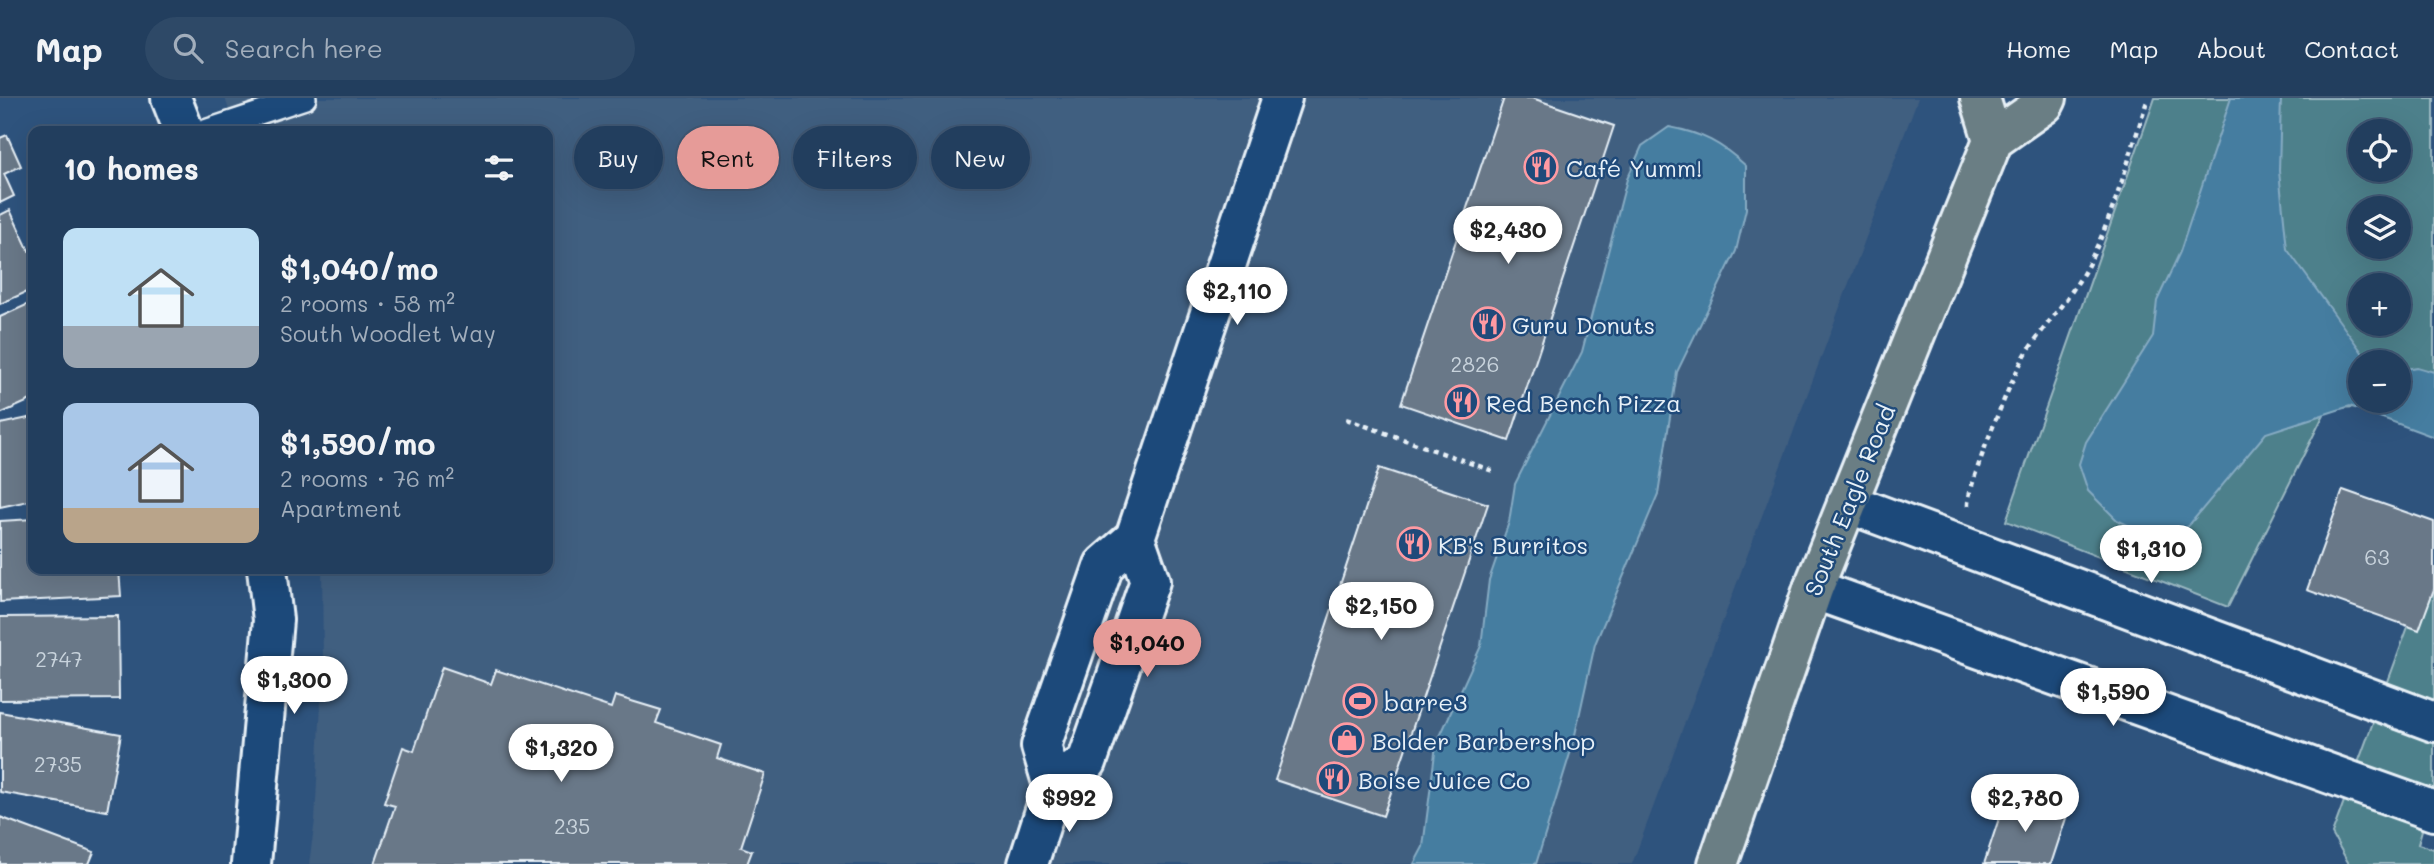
<!DOCTYPE html>
<html lang="en">
<head>
<meta charset="utf-8">
<style>
  :root { --surface:#223e5e; --page:#2e4967; --text:#f1f3f6; --muted:#a2aebc; --line:#3f5773; --accent:#e69b98 }
  body { margin:0; font-family:Mali,sans-serif; background:var(--page); color:var(--text); height:100vh; display:flex; flex-direction:column; font-size:26px; white-space:nowrap }
  * { box-sizing:border-box; margin:0 }
  p { font-size:23px; color:var(--muted) }
  .icon { flex:none; width:38px; height:38px; fill:none; stroke:currentColor; stroke-width:2; stroke-linecap:round; stroke-linejoin:round }
  .map { position:relative; flex:1; overflow:hidden }
  .panel { position:absolute; left:28px; top:28px; width:525px; height:448px; display:flex; flex-direction:column; background:var(--surface); border-radius:14px; box-shadow:0 7px 28px #0002,0 0 0 2px var(--line) }
  .panel>* { flex:none }
  .top-card { position:absolute; left:574px; top:28px; width:665px; height:63px; display:flex; gap:14px }
  .fabs { position:absolute; left:2348px; top:21px; display:grid; gap:14px }
  .fabs a { display:grid; place-items:center; width:63px; height:63px; border-radius:50%; background:var(--surface); box-shadow:0 7px 28px #0002,0 0 0 2px var(--line); font-size:35px }
  .price { position:absolute; translate:-50% -60px; padding:0 16px; border-radius:24px; background:#fff; color:#222; font-size:23px; line-height:46px; filter:drop-shadow(0 2px 4px #0008) }
  .price::after { content:''; position:absolute; left:50%; top:42px; width:21px; height:16px; margin-left:-10px; background:inherit; clip-path:polygon(0 0,100% 0,50% 100%) }
  .price.active { background:var(--accent); color:#111 }
  ul { padding:0; list-style:none }
  li { display:flex; align-items:center; gap:21px; height:175px; padding:0 35px }
  li span { display:grid; place-items:center; flex:none; width:196px; height:140px; border-radius:14px; color:#555 }
  li>.icon { margin-inline-start:auto }
  span .icon { width:84px; height:84px; fill:#fffc; stroke-width:1 }
  li b { font-size:30px }
  h2 { display:flex; justify-content:space-between; align-items:center; height:84px; padding:0 35px; font-size:30px }
  .chip { padding:0 24px; border-radius:32px; background:var(--surface); box-shadow:0 7px 28px #0002,0 0 0 2px var(--line); font-size:24px; line-height:63px }
  .chip.active { background:var(--accent); color:#111 }
  header { display:flex; align-items:center; gap:42px; box-sizing:border-box; height:98px; padding:0 35px; background:var(--surface); border-bottom:2px solid var(--line) }
  header strong { font-size:33px }
  nav { display:flex; gap:38px; margin-inline-start:auto; font-size:24px }
  .search { width:490px; height:63px; background:var(--page); display:flex; align-items:center; gap:18px; box-sizing:border-box; padding:0 24px; border-radius:38px; color:var(--muted); font-size:26px }
  .map>svg:first-child { display:block }
</style>
</head>
<body>
<header>
<strong>Map</strong>
<div class="search"><svg class="icon" aria-label="search" viewBox="0 0 24 24"><circle cx="10" cy="10" r="6"/><path d="M15 15l6 6"/></svg>Search here</div>
<nav><a>Home</a><a>Map</a><a>About</a><a>Contact</a></nav>
</header>
<div class="map">
<svg width="2434" height="766" viewBox="0 0 2434 766">
  <rect width="100%" height="100%" fill="#2e537d"/>
  <filter id="ink" filterUnits="userSpaceOnUse"><feTurbulence type="fractalNoise" baseFrequency=".0143" numOctaves="2"/><feDisplacementMap in="SourceGraphic" scale="14" xChannelSelector="R" yChannelSelector="G"/><feConvolveMatrix kernelMatrix="1 2 1 2 8 2 1 2 1" color-interpolation-filters="sRGB"/></filter>
  <g filter="url(#ink)">
    <path fill="#405e80" d="M 225,0 L 1918,0 L 1632,766 L 309,766 L 315,722 L 323,564 L 322,471 L 548,471 L 548,33 L 236,33 Z"/>
    <path fill="#4e808b" stroke="#9bb8c2" stroke-width="2" fill-rule="evenodd" d="M 2155,0 L 2434,0 L 2434,307 L 2327,310 L 2228,509 L 2006,423 ZM 2361,33 L 2399,33 L 2399,72 L 2361,72 ZM 2361,110 L 2399,110 L 2399,149 L 2361,149 ZM 2361,187 L 2399,187 L 2399,226 L 2361,226 ZM 2361,264 L 2399,264 L 2399,303 L 2361,303 Z
      M 2434,458 L 2434,690 L 2418,746 L 2434,751 L 2434,766 L 2349,766 L 2332,736 Z"/>
    <path fill="#457da0" stroke="#86abc3" stroke-width="2" d="M 2231,0 L 2281,0 L 2279,73 L 2287,151 L 2369,264 L 2361,264 L 2361,303 L 2399,303 L 2399,272 L 2417,269 L 2434,274 L 2434,339 L 2350,308 L 2266,335 L 2185,432 L 2149,437 L 2117,422 L 2088,393 L 2079,366 L 2086,344 L 2153,238 L 2157,203 L 2180,154 Z
      M 1669,29 C 1702,35 1721,45 1746,68 L 1746,111 L 1736,153 L 1677,274 L 1658,396 L 1595,546 L 1573,646 L 1536,766 L 1414,766 L 1423,749 L 1436,647 L 1481,548 L 1489,482 L 1509,424 L 1515,386 L 1582,254 L 1627,81 L 1642,48 Z"/>
    <path fill="#697888" stroke="#e8f1f8" stroke-width="2" d="M 1504,0 L 1532,0 L 1614,28 L 1509,343 L 1401,306 Z
      M 7,37 L 21,68 L 4,76 L 14,98 L 0,105 L 0,40 Z
      M 10,112 L 29,153 L 33,151 L 33,191 L 0,206 L 0,117 Z
      M 33,204 L 33,301 L 0,316 L 0,219 Z
      M 33,319 L 33,402 L 0,409 L 0,326 Z
      M 1379,370 L 1488,406 L 1383,718 L 1275,682 Z
      M 2343,392 L 2434,424 L 2434,491 L 2419,532 L 2307,492 Z
      M 33,421 L 33,471 L 119,471 L 121,498 L 0,504 L 0,423 Z
      M 118,518 L 119,601 L 0,602 L 0,519 Z
      M 442,569 L 491,586 L 496,572 L 611,610 L 615,598 L 661,612 L 656,625 L 721,647 L 717,660 L 765,676 L 741,749 L 752,753 L 747,766 L 375,766 L 395,708 L 384,705 L 403,649 L 414,653 Z
      M 0,614 L 121,636 L 107,713 L 0,694 Z
      M 2007,696 L 2067,717 L 2051,766 L 1984,766 Z
      M 0,719 L 94,754 L 89,766 L 0,766 Z"/>
    <g fill="none" stroke-linecap="round" stroke-linejoin="round">
      <defs>
        <path id="service" d="M 205,33 L 305,0"/>
        <path id="minor" d="M 1847,405 L 2434,624
          M 1813,491 L 2434,713
          M 1053,688 L 1087,664 L 1150,483 L 1135,440
          M 1028,766 L 1053,688 L 1041,648 L 1104,467 L 1135,440 L 1282,0"/>
        <path id="tertiary" d="M 171,0 L 184,33
          M 251,766 L 273,522 L 267,471"/>
        <path id="trunk" d="M 1980,0 L 1993,42
          M 1718,766 L 1813,491 L 1993,42 L 2044,6 L 2047,0"/>
      </defs>
      <use href="#service" stroke="#e8f1f8" stroke-width="26"/>
      <use href="#minor" stroke="#e8f1f8" stroke-width="44"/>
      <use href="#tertiary" stroke="#e8f1f8" stroke-width="44"/>
      <use href="#trunk" stroke="#e8f1f8" stroke-width="44"/>
      <path stroke="#e8f1f8" stroke-width="4.5" stroke-dasharray="5 5" stroke-linecap="butt" d="M 1346,321 L 1493,373
        M 1968,408 C 1966,390 2014,273 2027,254 C 2047,224 2071,199 2088,167 C 2115,115 2130,55 2148,0"/>
      <use href="#service" stroke="#1f4a7a" stroke-width="21"/>
      <use href="#minor" stroke="#1f4a7a" stroke-width="38"/>
      <use href="#tertiary" stroke="#1f4a7a" stroke-width="38"/>
      <use href="#trunk" stroke="#6b7e84" stroke-width="38"/>
    </g>
  </g>
  <defs>
    <symbol id="restaurant-ring" viewBox="-11 -11 22 22"><circle r="9.5" fill="#1f4a7a" stroke="#ff9aa2" stroke-width="1.5"/><path d="M-5-6h1v4h1v-4h1v4h1v-4h1v5L-1.5 .5V6h-2V.5L-5-1ZM5-6V6H3V1.5H1.5Q1.5-4 5-6Z" fill="#ff9aa2"/></symbol>
    <symbol id="stadium-ring" viewBox="-11 -11 22 22"><circle r="9.5" fill="#1f4a7a" stroke="#ff9aa2" stroke-width="1.5"/><path d="M0-5a6.5 5 0 1 0 0 10a6.5 5 0 1 0 0-10ZM-3.5-1.8h7v3.6h-7Z" fill="#ff9aa2"/></symbol>
    <symbol id="shop-ring" viewBox="-11 -11 22 22"><circle r="9.5" fill="#1f4a7a" stroke="#ff9aa2" stroke-width="1.5"/><path d="M-5-2.5h2.3a2.7 3.5 0 0 1 5.4 0H5L5.5 6h-11ZM-1.5-2.5h3a1.5 2.3 0 0 0-3 0Z" fill="#ff9aa2"/></symbol>
  </defs>
  <g fill-rule="evenodd">
    <use href="#restaurant-ring" x="1522" y="50" width="38" height="38"/>
    <use href="#restaurant-ring" x="1469" y="207" width="38" height="38"/>
    <use href="#restaurant-ring" x="1443" y="285" width="38" height="38"/>
    <use href="#restaurant-ring" x="1395" y="427" width="38" height="38"/>
    <use href="#stadium-ring" x="1341" y="584" width="38" height="38"/>
    <use href="#shop-ring" x="1328" y="623" width="38" height="38"/>
    <use href="#restaurant-ring" x="1315" y="662" width="38" height="38"/>
  </g>
  <g text-anchor="middle" dominant-baseline="central" stroke-width="5" stroke-linejoin="round" paint-order="stroke">
    <g font-size="21" fill="#c8d3dc">
      <text x="1475" y="265">2826</text>
      <text x="2377" y="458">63</text>
      <text x="59" y="560">2747</text>
      <text x="58" y="665">2735</text>
      <text x="572" y="727">235</text>
    </g>
    <g font-size="24" fill="#e8f1f8" stroke="#1f4a7a" text-anchor="start">
      <text x="1566" y="69">Café Yumm!</text>
      <text x="1512" y="226">Guru Donuts</text>
      <text x="1486" y="304">Red Bench Pizza</text>
      <text x="1438" y="446">KB's Burritos</text>
      <text x="1384" y="603">barre3</text>
      <text x="1372" y="642">Bolder Barbershop</text>
      <text x="1358" y="681">Boise Juice Co</text>
    </g>
    <g font-size="24" fill="#e8f1f8" stroke="#1f4a7a">
      <text transform="translate(1849 402) rotate(-68)">South Eagle Road</text>
    </g>
  </g>
</svg>
<div class="fabs">
<a><svg class="icon" aria-label="locate" viewBox="0 0 24 24"><circle cx="12" cy="12" r="6"/><path d="M12 2v4M12 18v4M2 12h4M18 12h4"/></svg></a>
<a><svg class="icon" aria-label="layers" viewBox="0 0 24 24"><path d="M12 4l9 5-9 5-9-5zM3 14l9 5 9-5"/></svg></a>
<a>+</a>
<a>−</a>
</div>
<b class="price" style="left:1508px;top:168px">$2,430</b>
<b class="price" style="left:1237px;top:229px">$2,110</b>
<b class="price" style="left:2151px;top:487px">$1,310</b>
<b class="price" style="left:1381px;top:544px">$2,150</b>
<b class="price active" style="left:1147px;top:581px">$1,040</b>
<b class="price" style="left:294px;top:618px">$1,300</b>
<b class="price" style="left:2113px;top:630px">$1,590</b>
<b class="price" style="left:561px;top:686px">$1,320</b>
<b class="price" style="left:1069px;top:736px">$992</b>
<b class="price" style="left:2025px;top:736px">$2,780</b>
<div class="top-card">
<a class="chip">Buy</a>
<a class="chip active">Rent</a>
<a class="chip">Filters</a>
<a class="chip">New</a>
</div>
<section class="panel">
<h2>10 homes<svg class="icon" aria-label="filters" viewBox="0 0 24 24"><path d="M4 7h16M4 17h16"/><circle cx="9" cy="7" r="2"/><circle cx="15" cy="17" r="2"/></svg></h2>
<ul>
<li><span style="background:linear-gradient(#bfe0f5 70%,#9aa5b1 0)"><svg class="icon" aria-label="home" viewBox="0 0 24 24"><path d="M3 11l9-7 9 7M6 9v11h12V9"/></svg></span><div><b>$1,040/mo</b><p>2 rooms · 58 m²</p><p>South Woodlet Way</p></div></li>
<li><span style="background:linear-gradient(#a9c7e8 75%,#b9a48a 0)"><svg class="icon" aria-label="home" viewBox="0 0 24 24"><path d="M3 11l9-7 9 7M6 9v11h12V9"/></svg></span><div><b>$1,590/mo</b><p>2 rooms · 76 m²</p><p>Apartment</p></div></li>
</ul>
</section>
</div>
</body>
</html>
